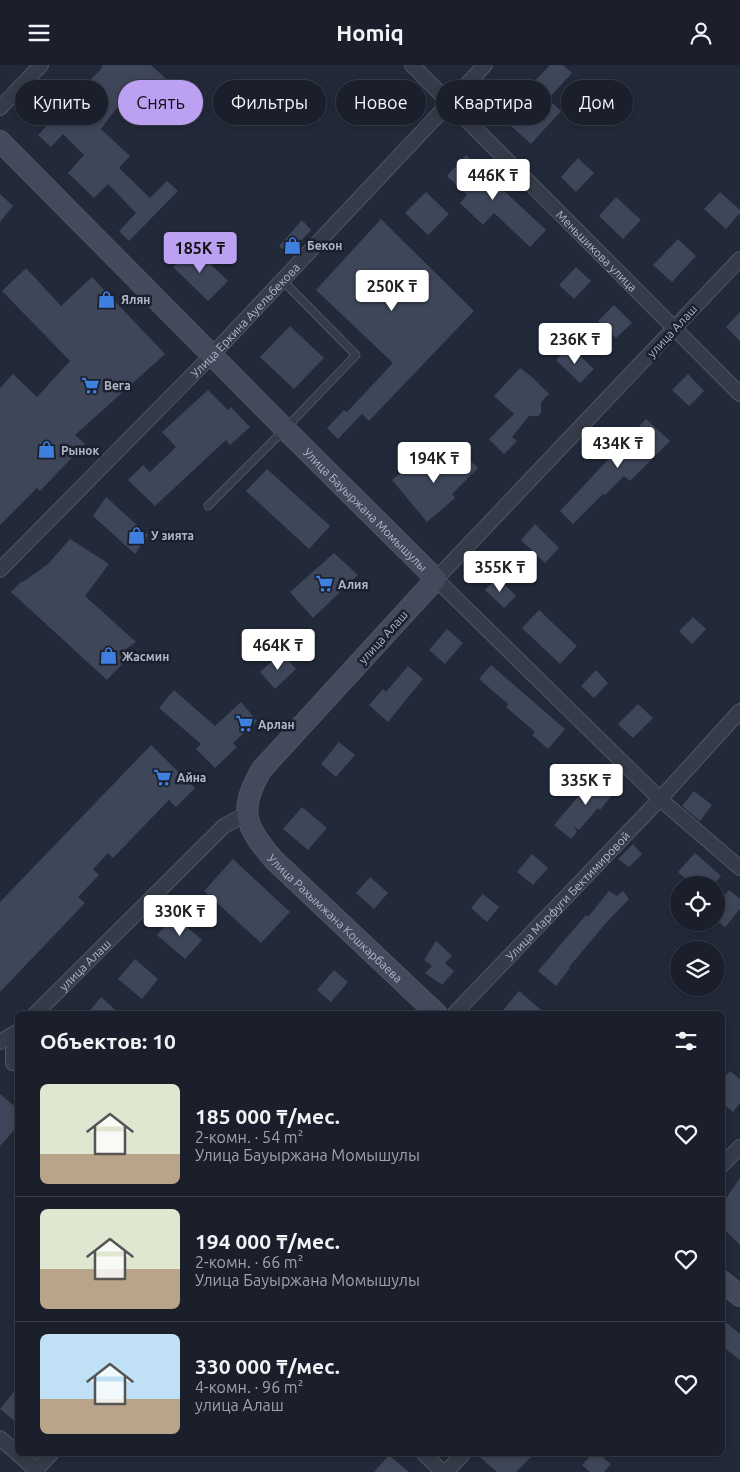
<!DOCTYPE html>
<html lang="ru">
<head>
<meta charset="utf-8">
<style>
  :root { --surface:#1a1f2b; --page:#272c37; --text:#f1f3f6; --muted:#9fa2a9; --line:#383d47; --accent:#bca0f2 }
  body { margin:0; font-family:Ubuntu,sans-serif; background:var(--page); color:var(--text); height:100vh; display:flex; flex-direction:column; font-size:19px; white-space:nowrap }
  * { box-sizing:border-box; margin:0 }
  p { font-size:16px; color:var(--muted) }
  .icon { flex:none; width:28px; height:28px; fill:none; stroke:currentColor; stroke-width:2; stroke-linecap:round; stroke-linejoin:round }
  .map { position:relative; flex:1; overflow:hidden }
  .panel { position:absolute; left:15px; top:946px; width:710px; height:445px; display:flex; flex-direction:column; background:var(--surface); border-radius:8px; box-shadow:0 2px 8px #0003,0 0 0 1px var(--line) }
  .panel>* { flex:none }
  .banner { position:absolute; left:15px; top:15px; width:710px; height:45px; display:flex; gap:10px }
  .tools { position:absolute; left:670px; top:811px; display:grid; gap:10px }
  .tools a { display:grid; place-items:center; width:55px; height:55px; border-radius:50%; background:var(--surface); box-shadow:0 2px 8px #0003,0 0 0 1px var(--line); font-size:25px }
  .price { position:absolute; translate:-50% -42px; padding:0 11px; border-radius:5px; background:#fff; color:#222; font-size:16px; line-height:32px; filter:drop-shadow(0 1px 2px #0008) }
  .price::after { content:''; position:absolute; left:50%; top:30px; width:15px; height:11px; margin-left:-8px; background:inherit; clip-path:polygon(0 0,100% 0,50% 100%) }
  .price.on { background:var(--accent); color:#111 }
  ul { padding:0; list-style:none }
  li { display:flex; align-items:center; gap:15px; height:125px; padding:0 25px }
  li+li { border-top:1px solid var(--line) }
  li span { display:grid; place-items:center; flex:none; width:140px; height:100px; border-radius:8px; color:#555 }
  li>.icon { margin-inline-start:auto }
  span .icon { width:60px; height:60px; fill:#fffc; stroke-width:1 }
  li b { font-size:21px }
  h2 { display:flex; justify-content:space-between; align-items:center; height:60px; padding:0 25px; font-size:21px }
  .chip { padding:0 18px; border-radius:22px; background:var(--surface); box-shadow:0 2px 8px #0003,0 0 0 1px var(--line); font-size:18px; line-height:45px }
  .chip.on { background:var(--accent); color:#111 }
  header { display:flex; justify-content:space-between; align-items:center; height:65px; padding:0 25px; background:var(--surface); font-size:22px; font-weight:600 }
  .map>svg:first-child { display:block }
</style>
</head>
<body>
<header><svg class="icon" aria-label="menu" viewBox="0 0 24 24"><path d="M4 6h16M4 12h16M4 18h16"/></svg>Homiq<svg class="icon" aria-label="person" viewBox="0 0 24 24"><circle cx="12" cy="8" r="4"/><path d="M4 21q1-7 8-7t8 7"/></svg></header>
<div class="map">
<svg width="740" height="1407" viewBox="0 0 740 1407">
  <rect width="100%" height="100%" fill="#222939"/>
  <path fill="#3e4659" d="M 102,0 L 151,0 L 174,21 L 145,51 L 125,32 L 101,64 L 130,91 L 119,103 L 150,133 L 167,116 L 178,126 L 129,176 L 119,166 L 136,148 L 108,119 L 94,133 L 68,108 L 84,90 L 63,69 L 51,82 L 38,70 L 59,48 L 62,51 L 91,14 L 101,4 Z
    M 550,0 L 563,0 L 572,8 L 548,34 L 561,46 L 531,79 L 501,52 Z
    M 466,90 L 546,165 L 530,182 L 494,148 L 483,160 L 460,138 L 467,130 L 447,111 Z
    M 578,93 L 594,108 L 576,127 L 561,112 Z
    M 426,127 L 449,149 L 428,170 L 405,148 Z
    M 720,127 L 740,145 L 740,148 L 726,164 L 704,144 Z
    M 0,129 L 13,141 L 0,157 Z
    M 616,132 L 641,155 L 623,174 L 599,151 Z
    M 381,154 L 474,246 L 369,356 L 362,349 L 338,374 L 327,363 L 344,345 L 347,347 L 393,298 L 316,225 Z
    M 302,155 L 311,165 L 289,189 L 279,181 Z
    M 678,174 L 696,191 L 672,217 L 653,200 Z
    M 193,182 L 228,216 L 208,236 L 173,202 Z
    M 576,202 L 591,216 L 574,234 L 559,220 Z
    M 26,203 L 61,241 L 92,212 L 165,289 L 75,370 L 85,379 L 40,426 L 37,423 L 0,460 L 0,323 L 13,309 L 37,332 L 70,296 L 2,226 Z
    M 614,240 L 632,258 L 616,273 L 598,256 Z
    M 740,247 L 740,276 L 726,262 Z
    M 290,261 L 324,293 L 294,324 L 260,292 Z
    M 569,281 L 594,304 L 580,318 L 556,295 Z
    M 520,303 L 532,312 L 549,329 L 541,337 L 541,348 L 538,351 L 529,351 L 512,372 L 517,376 L 504,389 L 489,374 L 514,349 L 494,331 Z
    M 688,309 L 704,326 L 689,341 L 672,325 Z
    M 208,325 L 228,345 L 231,342 L 250,362 L 230,380 L 226,375 L 155,441 L 128,415 L 143,400 L 150,407 L 176,382 L 162,367 Z
    M 646,354 L 670,376 L 630,416 L 624,411 L 605,430 L 603,429 L 573,459 L 560,446 Z
    M 460,386 L 478,403 L 452,429 L 455,433 L 427,457 L 392,415 L 420,392 L 436,410 Z
    M 267,404 L 330,461 L 309,484 L 246,426 Z
    M 106,432 L 148,470 L 135,489 L 93,451 Z
    M 535,459 L 559,483 L 545,498 L 521,475 Z
    M 70,474 L 109,499 L 85,531 L 136,577 L 119,589 L 125,596 L 107,615 L 11,527 L 22,516 L 23,517 L 48,499 Z
    M 334,488 L 358,510 L 313,553 L 290,527 Z
    M 497,512 L 516,531 L 504,543 L 485,525 Z
    M 539,545 L 577,581 L 560,599 L 522,563 Z
    M 693,552 L 706,564 L 692,579 L 679,566 Z
    M 447,564 L 463,578 L 445,599 L 429,585 Z
    M 281,588 L 296,604 L 275,624 L 260,607 Z
    M 491,600 L 565,664 L 548,684 L 532,670 L 535,667 L 506,642 L 508,639 L 479,614 Z
    M 408,601 L 423,614 L 388,657 L 369,640 L 383,624 L 386,627 Z
    M 596,605 L 608,618 L 594,633 L 581,621 Z
    M 174,625 L 215,661 L 241,637 L 257,656 L 233,678 L 237,682 L 215,703 L 196,684 L 201,679 L 159,643 Z
    M 638,639 L 653,653 L 633,673 L 618,659 Z
    M 339,677 L 355,690 L 336,712 L 321,699 Z
    M 151,680 L 195,723 L 176,742 L 169,735 L 113,793 L 108,788 L 93,804 L 99,810 L 78,832 L 85,838 L 0,927 L 0,837 Z
    M 598,708 L 617,724 L 600,745 L 598,743 L 579,765 L 574,762 L 577,767 L 571,774 L 554,760 Z
    M 694,726 L 712,740 L 700,756 L 682,741 Z
    M 302,742 L 327,763 L 308,785 L 283,764 Z
    M 633,779 L 642,789 L 629,802 L 618,794 Z
    M 695,788 L 721,811 L 713,820 L 693,820 L 678,807 Z
    M 532,789 L 548,803 L 533,820 L 517,807 Z
    M 233,794 L 290,847 L 261,878 L 204,826 Z
    M 370,812 L 388,828 L 374,844 L 356,828 Z
    M 729,825 L 740,834 L 740,844 L 725,862 L 716,855 L 716,841 Z
    M 609,826 L 617,831 L 623,826 L 629,834 L 606,858 L 569,902 L 570,903 L 556,921 L 538,906 L 586,850 L 588,852 Z
    M 483,829 L 499,842 L 487,857 L 471,843 Z
    M 174,851 L 202,875 L 185,894 L 157,870 Z
    M 436,876 L 452,891 L 445,898 L 454,906 L 442,920 L 425,908 L 432,901 L 424,895 Z
    M 135,894 L 158,914 L 142,934 L 118,914 Z
    M 334,905 L 348,917 L 331,937 L 317,925 Z
    M 519,926 L 546,949 L 500,949 Z
    M 101,932 L 120,949 L 87,949 Z
    M 730,1006 L 740,1014 L 740,1038 L 733,1047 L 722,1038 L 722,1015 Z
    M 0,1029 L 18,1044 L 18,1061 L 0,1081 Z
    M 740,1113 L 740,1180 L 722,1162 L 722,1139 Z
    M 722,1254 L 740,1269 L 740,1295 L 722,1281 Z
    M 18,1322 L 18,1359 L 0,1344 Z
    M 476,1389 L 534,1389 L 516,1407 L 497,1407 Z
    M 592,1389 L 599,1389 L 611,1399 L 604,1407 L 590,1407 L 582,1400 Z
    M 389,1390 L 409,1407 L 374,1407 Z"/>
  <g fill="none" stroke-linecap="round" stroke-linejoin="round">
    <defs>
      <path id="lane" d="M 208,441 L 285,364 L 356,290 L 282,215"/>
      <g id="street">
        <path id="s1" d="M 412,0 L 740,329"/>
        <path d="M 0,43 L 41,0"/>
        <path d="M 740,194 L 436,514 L 660,734 L 740,803"/>
        <path id="s2" d="M 0,505 L 212,290 L 485,0"/>
        <path id="s3" d="M 35,949 L 224,761 L 246,749"/>
        <path id="s4" d="M 454,949 L 660,734 L 740,646"/>
        <path d="M 0,977 L 18,966"/>
        <path d="M 13,998 L 13,985 L 18,967"/>
        <path d="M 722,1100 L 740,1082"/>
        <path d="M 0,1373 L 18,1389"/>
        <path d="M 18,1389 L 38,1407"/>
        <path d="M 424,1389 L 443,1407"/>
        <path d="M 34,1407 L 51,1389"/>
        <path d="M 446,1407 L 463,1389"/>
      </g>
      <g id="secondary">
        <path id="s5" d="M 0,76 L 285,364 L 436,514 L 262,704 C 238,745 244,760 274,795 L 437,949"/>
        <path d="M 722,1216 L 740,1231"/>
      </g>
    </defs>
    <use href="#lane" stroke="#515664" stroke-width="9"/>
    <use href="#street" stroke="#515664" stroke-width="16"/>
    <use href="#secondary" stroke="#515664" stroke-width="22"/>
    <use href="#lane" stroke="#363b49" stroke-width="7"/>
    <use href="#street" stroke="#363b49" stroke-width="14"/>
    <use href="#secondary" stroke="#44495c" stroke-width="20"/>
  </g>
  <defs>
    <symbol id="shop-bare" viewBox="-9 -9 18 18"><path d="M-5-2.5h2.3a2.7 3.5 0 0 1 5.4 0H5L5.5 6h-11ZM-1.5-2.5h3a1.5 2.3 0 0 0-3 0Z" fill="#3f7fe0" stroke="#1b202e" stroke-width="2.5" paint-order="stroke"/></symbol>
    <symbol id="supermarket-bare" viewBox="-9 -9 18 18"><path d="M-6-5.5h2.5l.6 2H6L4.5 2H-2.5L-4.4-4H-6ZM-1.5 3.2a1.3 1.3 0 1 0 .1 0ZM3 3.2a1.3 1.3 0 1 0 .1 0Z" fill="#3f7fe0" stroke="#1b202e" stroke-width="2.5" paint-order="stroke"/></symbol>
  </defs>
  <g fill-rule="evenodd">
    <use href="#shop-bare" x="280" y="168" width="25" height="25"/>
    <use href="#shop-bare" x="94" y="222" width="25" height="25"/>
    <use href="#supermarket-bare" x="78" y="308" width="25" height="25"/>
    <use href="#shop-bare" x="34" y="372" width="25" height="25"/>
    <use href="#shop-bare" x="124" y="458" width="25" height="25"/>
    <use href="#supermarket-bare" x="312" y="506" width="25" height="25"/>
    <use href="#shop-bare" x="96" y="578" width="25" height="25"/>
    <use href="#supermarket-bare" x="232" y="646" width="25" height="25"/>
    <use href="#supermarket-bare" x="150" y="700" width="25" height="25"/>
  </g>
  <g text-anchor="middle" dominant-baseline="central" stroke-width="5" stroke-linejoin="round" paint-order="stroke">
    <g font-size="12" font-weight="bold" fill="#b1b6c5" stroke="#1b202e" text-anchor="start">
      <text x="307" y="180">Бекон</text>
      <text x="121" y="234">Ялян</text>
      <text x="104" y="320">Вега</text>
      <text x="61" y="385">Рынок</text>
      <text x="151" y="470">У зията</text>
      <text x="338" y="519">Алия</text>
      <text x="122" y="591">Жасмин</text>
      <text x="258" y="659">Арлан</text>
      <text x="177" y="712">Айна</text>
    </g>
    <g font-size="12" fill="#b1b6c5" stroke="#1b202e">
      <text stroke="none"><textPath href="#s1" startOffset="262">Меньшикова улица</textPath></text>
      <text stroke="none"><textPath href="#s2" startOffset="350">Улица Еркина Ауельбекова</textPath></text>
      <text transform="translate(672 266) rotate(-47)">улица Алаш</text>
      <text stroke="none"><textPath href="#s5" startOffset="519">Улица Бауыржана Момышулы</textPath></text>
      <text transform="translate(383 572) rotate(-48)">улица Алаш</text>
      <text stroke="none"><textPath href="#s4" startOffset="164">Улица Марфуги Бектимировой</textPath></text>
      <text stroke="none"><textPath href="#s5" startOffset="1062">Улица Рахымжана Кошкарбаева</textPath></text>
      <text stroke="none"><textPath href="#s3" startOffset="70">улица Алаш</textPath></text>
    </g>
  </g>
</svg>
<div class="tools">
<a><svg class="icon" aria-label="locate" viewBox="0 0 24 24"><circle cx="12" cy="12" r="6"/><path d="M12 2v4M12 18v4M2 12h4M18 12h4"/></svg></a>
<a><svg class="icon" aria-label="layers" viewBox="0 0 24 24"><path d="M12 4l9 5-9 5-9-5zM3 14l9 5 9-5"/></svg></a>
</div>
<b class="price" style="left:493px;top:136px">446K ₸</b>
<b class="price on" style="left:200px;top:209px">185K ₸</b>
<b class="price" style="left:392px;top:247px">250K ₸</b>
<b class="price" style="left:575px;top:300px">236K ₸</b>
<b class="price" style="left:618px;top:404px">434K ₸</b>
<b class="price" style="left:434px;top:419px">194K ₸</b>
<b class="price" style="left:500px;top:528px">355K ₸</b>
<b class="price" style="left:278px;top:606px">464K ₸</b>
<b class="price" style="left:586px;top:741px">335K ₸</b>
<b class="price" style="left:180px;top:872px">330K ₸</b>
<div class="banner">
<a class="chip">Купить</a>
<a class="chip on">Снять</a>
<a class="chip">Фильтры</a>
<a class="chip">Новое</a>
<a class="chip">Квартира</a>
<a class="chip">Дом</a>
</div>
<section class="panel">
<h2>Объектов: 10<svg class="icon" aria-label="filters" viewBox="0 0 24 24"><path d="M4 7h16M4 17h16"/><circle cx="9" cy="7" r="2"/><circle cx="15" cy="17" r="2"/></svg></h2>
<ul>
<li><span style="background:linear-gradient(#dfe7d0 70%,#b9a48a 0)"><svg class="icon" aria-label="home" viewBox="0 0 24 24"><path d="M3 11l9-7 9 7M6 9v11h12V9"/></svg></span><div><b>185 000 ₸/мес.</b><p>2-комн. · 54 m²</p><p>Улица Бауыржана Момышулы</p></div><svg class="icon" aria-label="heart" viewBox="0 0 24 24"><path d="M12 20l-8-8c-3-5 5-10 8-4 3-6 11-1 8 4z"/></svg></li>
<li><span style="background:linear-gradient(#dfe7d0 60%,#b9a48a 0)"><svg class="icon" aria-label="home" viewBox="0 0 24 24"><path d="M3 11l9-7 9 7M6 9v11h12V9"/></svg></span><div><b>194 000 ₸/мес.</b><p>2-комн. · 66 m²</p><p>Улица Бауыржана Момышулы</p></div><svg class="icon" aria-label="heart" viewBox="0 0 24 24"><path d="M12 20l-8-8c-3-5 5-10 8-4 3-6 11-1 8 4z"/></svg></li>
<li><span style="background:linear-gradient(#bfe0f5 65%,#b9a48a 0)"><svg class="icon" aria-label="home" viewBox="0 0 24 24"><path d="M3 11l9-7 9 7M6 9v11h12V9"/></svg></span><div><b>330 000 ₸/мес.</b><p>4-комн. · 96 m²</p><p>улица Алаш</p></div><svg class="icon" aria-label="heart" viewBox="0 0 24 24"><path d="M12 20l-8-8c-3-5 5-10 8-4 3-6 11-1 8 4z"/></svg></li>
</ul>
</section>
</div>
</body>
</html>
